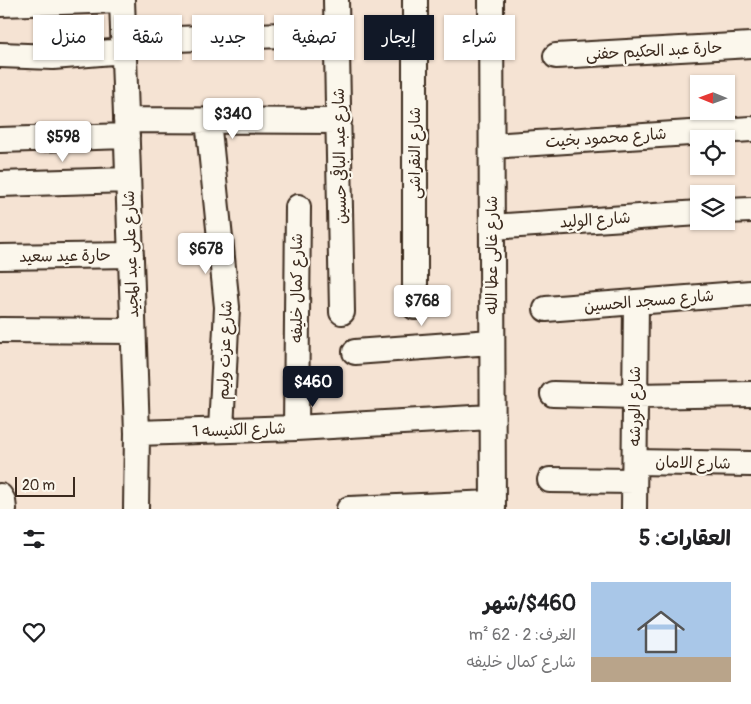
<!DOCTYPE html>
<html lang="ar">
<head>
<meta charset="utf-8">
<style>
  :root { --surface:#fff; --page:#f2f2f2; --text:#202124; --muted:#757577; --line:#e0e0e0; --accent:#111827 }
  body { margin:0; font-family:Pangolin,"Playpen Sans Arabic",sans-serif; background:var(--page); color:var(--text); direction:rtl; height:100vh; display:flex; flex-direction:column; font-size:19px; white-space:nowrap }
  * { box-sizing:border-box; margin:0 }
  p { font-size:16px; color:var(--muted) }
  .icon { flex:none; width:28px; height:28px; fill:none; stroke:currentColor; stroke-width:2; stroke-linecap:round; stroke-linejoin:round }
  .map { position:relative; height:509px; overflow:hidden; direction:ltr }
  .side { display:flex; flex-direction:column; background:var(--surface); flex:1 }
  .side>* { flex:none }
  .hud { position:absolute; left:15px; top:15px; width:500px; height:45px; direction:rtl; display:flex; gap:10px }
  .needle { width:32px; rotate:271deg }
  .buttons { position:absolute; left:690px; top:75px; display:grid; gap:10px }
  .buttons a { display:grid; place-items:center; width:45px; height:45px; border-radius:0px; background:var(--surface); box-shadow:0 1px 4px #0004; font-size:25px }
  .scale { position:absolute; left:15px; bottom:12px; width:60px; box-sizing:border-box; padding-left:5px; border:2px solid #3b2a1e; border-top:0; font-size:14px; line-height:18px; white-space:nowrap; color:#3b2a1e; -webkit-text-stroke:4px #fbf7ec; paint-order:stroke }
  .price { position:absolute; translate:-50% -42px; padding:0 11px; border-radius:5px; background:#fff; color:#222; font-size:16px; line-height:32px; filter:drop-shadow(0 1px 2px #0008) }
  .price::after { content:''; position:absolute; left:50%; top:30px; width:15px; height:11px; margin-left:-8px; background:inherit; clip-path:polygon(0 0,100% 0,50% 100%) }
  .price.selected { background:var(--accent); color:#fff }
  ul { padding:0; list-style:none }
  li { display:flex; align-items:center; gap:15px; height:125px; padding:0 20px }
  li+li { border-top:1px solid var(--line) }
  li span { display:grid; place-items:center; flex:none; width:140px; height:100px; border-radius:0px; color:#555 }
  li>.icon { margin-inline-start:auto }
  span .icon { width:60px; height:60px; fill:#fffc; stroke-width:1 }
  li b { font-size:21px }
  h2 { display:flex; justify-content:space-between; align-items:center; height:60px; padding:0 20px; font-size:21px }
  .tag { padding:0 18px; border-radius:0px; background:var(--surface); box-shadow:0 1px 4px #0004; font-size:18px; line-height:45px }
  .tag.selected { background:var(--accent); color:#fff }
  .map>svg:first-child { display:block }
</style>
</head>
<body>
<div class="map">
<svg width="751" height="509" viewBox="0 0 751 509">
  <rect width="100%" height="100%" fill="#f5e3d3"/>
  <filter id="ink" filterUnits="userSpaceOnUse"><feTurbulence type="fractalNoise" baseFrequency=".02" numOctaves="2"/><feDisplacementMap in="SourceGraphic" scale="10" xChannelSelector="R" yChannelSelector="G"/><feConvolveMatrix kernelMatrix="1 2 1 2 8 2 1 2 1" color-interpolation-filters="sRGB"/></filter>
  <g filter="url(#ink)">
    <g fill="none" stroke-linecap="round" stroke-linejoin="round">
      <defs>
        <path id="street" d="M 122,0 L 137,433 L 136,509
          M 336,0 L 342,312
          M 491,0 L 493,509
          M 0,4 L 122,0
          M 123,41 L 338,33
          M 0,55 L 53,57 L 124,51
          M 556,56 L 751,45
          M 126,120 L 339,121
          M 208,120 L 227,307 L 221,430
          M 0,140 L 127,136
          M 492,146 L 751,129
          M 0,184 L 128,180
          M 726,211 L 751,210
          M 492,227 L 699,213
          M 0,257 L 131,255
          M 415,307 L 415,0
          M 546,309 L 751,293
          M 0,330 L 133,331
          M 355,352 L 491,342
          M 553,394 L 635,396 L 751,394
          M 296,428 L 298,207
          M 137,433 L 296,428 L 491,417
          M 635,462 L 751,464
          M 550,480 L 634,481
          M 0,496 L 3,501 L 4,509
          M 349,509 L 493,503
          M 634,509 L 636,303"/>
      </defs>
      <use href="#street" stroke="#3b2a1e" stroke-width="28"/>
      <use href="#street" stroke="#fbf7ec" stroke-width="24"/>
    </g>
  </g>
  <g text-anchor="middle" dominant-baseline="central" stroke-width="4.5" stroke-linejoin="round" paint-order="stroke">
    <g font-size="16" fill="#3b2a1e" stroke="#fbf7ec">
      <text transform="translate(654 51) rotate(-3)">حارة عبد الحكيم حفنى</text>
      <text transform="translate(606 138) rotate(-4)">شارع محمود بخيت</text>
      <text transform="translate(415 153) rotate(-90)">شارع النقراشى</text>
      <text transform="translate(340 156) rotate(-91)">شارع عبد الباقي حسين</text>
      <text transform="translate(595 220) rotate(-4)">شارع الوليد</text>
      <text transform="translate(131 254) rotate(-92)">شارع على عبد المجيد</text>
      <text transform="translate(492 255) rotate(-90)">شارع غالى عطا الله</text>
      <text transform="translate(65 256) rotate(-1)">حارة عيد سعيد</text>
      <text transform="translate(297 288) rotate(-90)">شارع كمال خليفه</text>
      <text transform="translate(649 301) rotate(-5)">شارع مسجد الحسين</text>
      <text transform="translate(225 350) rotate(-88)">شارع عزت وليم</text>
      <text transform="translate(635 406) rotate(-90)">شارع الورشه</text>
      <text transform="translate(239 430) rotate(-2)">شارع الكنيسه 1</text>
      <text transform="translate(693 463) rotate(1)">شارع الامان</text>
    </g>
  </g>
</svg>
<div class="buttons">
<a><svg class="needle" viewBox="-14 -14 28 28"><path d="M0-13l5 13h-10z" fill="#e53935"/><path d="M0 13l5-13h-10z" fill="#757577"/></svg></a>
<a><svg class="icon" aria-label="locate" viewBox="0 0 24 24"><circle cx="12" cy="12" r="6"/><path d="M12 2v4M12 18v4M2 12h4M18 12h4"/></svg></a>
<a><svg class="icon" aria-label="layers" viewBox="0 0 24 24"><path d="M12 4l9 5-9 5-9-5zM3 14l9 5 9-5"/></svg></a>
</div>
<div class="scale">20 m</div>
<b class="price" style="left:233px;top:140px">$340</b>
<b class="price" style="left:63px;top:163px">$598</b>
<b class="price" style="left:206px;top:275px">$678</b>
<b class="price" style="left:422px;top:327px">$768</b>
<b class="price selected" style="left:313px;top:408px">$460</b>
<div class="hud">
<a class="tag">شراء</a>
<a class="tag selected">إيجار</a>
<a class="tag">تصفية</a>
<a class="tag">جديد</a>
<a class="tag">شقة</a>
<a class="tag">منزل</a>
</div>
</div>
<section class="side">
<h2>العقارات: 5<svg class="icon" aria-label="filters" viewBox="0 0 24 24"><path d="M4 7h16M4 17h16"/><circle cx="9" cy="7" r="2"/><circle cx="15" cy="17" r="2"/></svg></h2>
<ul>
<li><span style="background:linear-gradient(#a9c7e8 75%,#b9a48a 0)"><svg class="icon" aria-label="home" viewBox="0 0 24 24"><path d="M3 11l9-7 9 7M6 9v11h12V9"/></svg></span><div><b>$460/شهر</b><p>الغرف: 2 · 62 m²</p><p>شارع كمال خليفه</p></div><svg class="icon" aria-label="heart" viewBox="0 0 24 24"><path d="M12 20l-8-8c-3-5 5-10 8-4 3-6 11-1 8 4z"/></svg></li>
</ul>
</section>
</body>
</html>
